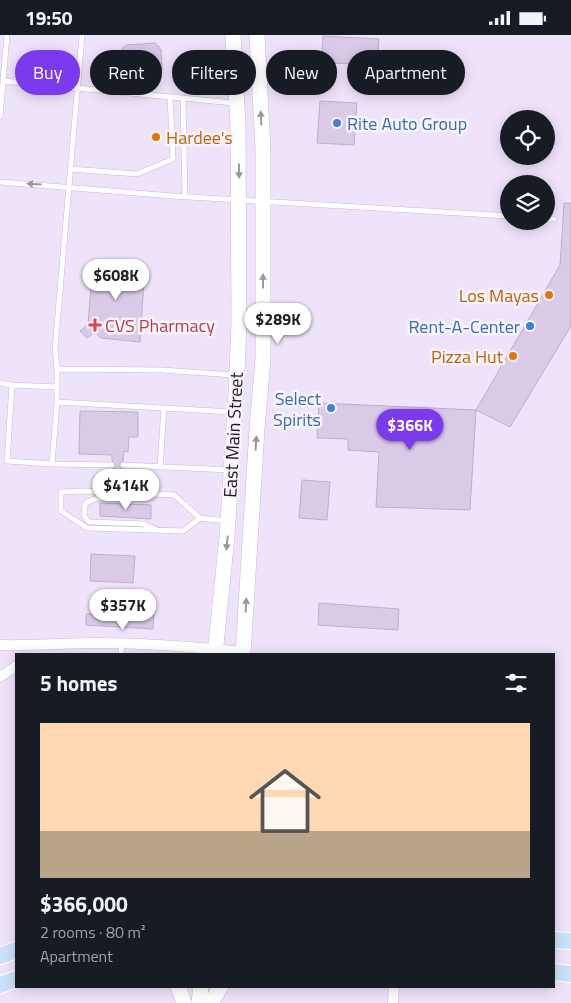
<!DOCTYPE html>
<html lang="en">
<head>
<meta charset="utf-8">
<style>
  :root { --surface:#171b24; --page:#20242c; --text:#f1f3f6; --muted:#9ea1a6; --line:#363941; --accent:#7c3aed }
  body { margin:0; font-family:"Titillium Web",sans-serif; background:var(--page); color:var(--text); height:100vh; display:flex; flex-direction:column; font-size:19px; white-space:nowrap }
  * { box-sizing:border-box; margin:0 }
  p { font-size:16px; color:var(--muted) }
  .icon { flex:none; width:28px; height:28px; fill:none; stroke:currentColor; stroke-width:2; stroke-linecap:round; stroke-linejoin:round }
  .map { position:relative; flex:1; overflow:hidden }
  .drawer { position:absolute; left:15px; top:618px; width:540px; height:335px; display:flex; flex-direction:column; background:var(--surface); border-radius:0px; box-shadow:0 2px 12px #0003 }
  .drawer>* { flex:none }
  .banner { position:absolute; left:15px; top:15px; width:541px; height:45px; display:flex; gap:10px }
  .fabs { position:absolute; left:500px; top:75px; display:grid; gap:10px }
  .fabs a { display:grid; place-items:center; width:55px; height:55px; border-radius:50%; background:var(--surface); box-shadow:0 2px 12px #0003; font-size:25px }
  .price { position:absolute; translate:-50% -42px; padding:0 11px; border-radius:18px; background:#fff; color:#222; font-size:16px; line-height:32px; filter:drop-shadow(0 1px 2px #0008) }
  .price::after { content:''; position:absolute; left:50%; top:30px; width:15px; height:11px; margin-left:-8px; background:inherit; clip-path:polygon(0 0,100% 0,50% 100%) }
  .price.selected { background:var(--accent); color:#fff }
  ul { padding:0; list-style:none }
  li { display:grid; align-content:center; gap:10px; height:265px; padding:0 25px }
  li+li { border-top:1px solid var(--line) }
  li span { display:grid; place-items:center; height:155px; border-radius:0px; color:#555 }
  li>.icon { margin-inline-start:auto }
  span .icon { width:90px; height:90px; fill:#fffc; stroke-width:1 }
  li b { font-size:21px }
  h2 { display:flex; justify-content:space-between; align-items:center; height:60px; padding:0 25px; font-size:21px }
  .pill { padding:0 18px; border-radius:22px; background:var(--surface); box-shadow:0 2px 12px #0003; font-size:18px; line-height:45px }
  .pill.selected { background:var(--accent); color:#fff }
  .status { display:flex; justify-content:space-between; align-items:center; height:35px; padding:0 25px; background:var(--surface); direction:ltr }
  .status svg { height:14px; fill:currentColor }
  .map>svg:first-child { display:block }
</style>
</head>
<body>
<div class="status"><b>19:50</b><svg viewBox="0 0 49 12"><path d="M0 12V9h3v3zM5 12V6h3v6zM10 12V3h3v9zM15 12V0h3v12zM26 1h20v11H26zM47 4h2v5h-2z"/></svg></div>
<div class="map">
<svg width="571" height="968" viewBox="0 0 571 968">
  <rect width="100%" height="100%" fill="#efe3fb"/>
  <path fill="#d9cae8" stroke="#beaecc" d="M 323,1 L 379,4 L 377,31 L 321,27 Z
    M 156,8 L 156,11 L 159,11 L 159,15 L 161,14 L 162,35 L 159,39 L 137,40 L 131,33 L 120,46 L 111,39 L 123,26 L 117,19 L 126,10 Z
    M 320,66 L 357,68 L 354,110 L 317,108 Z
    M 564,168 L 571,168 L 571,291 L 510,392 L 476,375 L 560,230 Z
    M 93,225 L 142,228 L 145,231 L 140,307 L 101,303 L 95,297 L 87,303 L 80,296 L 88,290 Z
    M 319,368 L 476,375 L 470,475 L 376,472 L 379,417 L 348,415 L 348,404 L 317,403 Z
    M 80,376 L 138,377 L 138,402 L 129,402 L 128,417 L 124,416 L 123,426 L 119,429 L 119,432 L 123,434 L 123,441 L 112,441 L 112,434 L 115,433 L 116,430 L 112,426 L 112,420 L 79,419 Z
    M 302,445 L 330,447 L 327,485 L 299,483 Z
    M 100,468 L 151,470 L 151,484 L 100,481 Z
    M 91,519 L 135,521 L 133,548 L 90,546 Z
    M 319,568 L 399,574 L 398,595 L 318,590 Z
    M 107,571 L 154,574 L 153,594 L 86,590 L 86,579 L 106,580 Z"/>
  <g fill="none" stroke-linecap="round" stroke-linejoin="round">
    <defs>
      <path id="service" d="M 3,46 L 234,68
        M 183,64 L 185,161
        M 0,82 L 7,0
        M 70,134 L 137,139 L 173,124 L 170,63
        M 0,147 L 173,161 L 509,181
        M 546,184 L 554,184
        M 57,334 L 162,335 L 234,340
        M 0,348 L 12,350 L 57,352 L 57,334 L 55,314 L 82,0
        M 12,350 L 7,426 L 52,429 L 57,367 L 233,377
        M 57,352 L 57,367
        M 52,429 L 112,430
        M 123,430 L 229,435
        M 160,432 L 164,373
        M 137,458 C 132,460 126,463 121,463 C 108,464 97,460 85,469 L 84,481 L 89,487 L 144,489 L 155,494
        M 200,483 L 183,496 L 87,493 L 61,476 L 61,457 L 83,456 L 174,460 L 200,483 L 226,486
        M 121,619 L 122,608"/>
      <path id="minor" d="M 0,610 C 33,611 66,608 99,608 C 148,608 195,612 244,617
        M 0,642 L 16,631
        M 393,968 L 394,951"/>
      <path id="secondary" d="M 215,619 L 227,502 L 236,359 L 239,289 L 238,90 L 233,0
        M 243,619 L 257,394 L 263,324 L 263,115 L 257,0
        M 178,951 L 184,968
        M 199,968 L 201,951
        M 211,968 L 221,951"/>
      <path id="primary" d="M 554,905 L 571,906
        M 0,921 L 16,915
        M 554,937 L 571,939
        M 0,950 L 16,944"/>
    </defs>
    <use href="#service" stroke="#c9b9d7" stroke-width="6"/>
    <use href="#minor" stroke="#c9b9d7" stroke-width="11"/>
    <use href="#secondary" stroke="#c9b9d7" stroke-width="16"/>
    <use href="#primary" stroke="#fff" stroke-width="18"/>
    <use href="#service" stroke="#fff" stroke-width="5"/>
    <use href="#minor" stroke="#fff" stroke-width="10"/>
    <use href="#secondary" stroke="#fff" stroke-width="15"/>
    <use href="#primary" stroke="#cbe1fb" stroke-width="16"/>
  </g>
  <defs><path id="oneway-solid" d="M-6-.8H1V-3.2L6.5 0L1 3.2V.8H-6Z" transform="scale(1.25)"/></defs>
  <g fill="#9a989c">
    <use href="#oneway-solid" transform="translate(261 83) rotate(-93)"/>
    <use href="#oneway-solid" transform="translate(239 136) rotate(89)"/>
    <use href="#oneway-solid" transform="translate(34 149) rotate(-176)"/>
    <use href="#oneway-solid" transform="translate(263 246) rotate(-90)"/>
    <use href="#oneway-solid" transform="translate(256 408) rotate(-87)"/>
    <use href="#oneway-solid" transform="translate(227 508) rotate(96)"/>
    <use href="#oneway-solid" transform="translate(246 570) rotate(-87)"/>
  </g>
  <g fill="#3f7fe0" stroke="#f7f4fb" stroke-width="2">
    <circle cx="337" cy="88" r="5"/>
    <circle cx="530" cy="291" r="5"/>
    <circle cx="331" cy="373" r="5"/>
  </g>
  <g fill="#e8710a" stroke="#f7f4fb" stroke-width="2">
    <circle cx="156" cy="102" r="5"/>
    <circle cx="549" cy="260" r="5"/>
    <circle cx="513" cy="321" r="5"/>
  </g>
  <path fill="#e0444e" stroke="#f7f4fb" stroke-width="2" d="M92.5 282.5h5v5h5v5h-5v5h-5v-5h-5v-5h5z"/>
  <g text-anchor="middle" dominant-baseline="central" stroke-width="5" stroke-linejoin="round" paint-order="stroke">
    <g font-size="18" fill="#366cbe" stroke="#f7f4fb" text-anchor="end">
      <text x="347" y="88" text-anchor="start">Rite Auto Group</text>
      <text x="520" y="291">Rent-A-Center</text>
      <text x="321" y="363">Select<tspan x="321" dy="21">Spirits</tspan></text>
    </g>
    <g font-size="18" fill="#c56008" stroke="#f7f4fb" text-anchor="end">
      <text x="166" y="102" text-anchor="start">Hardee's</text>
      <text x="539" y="260">Los Mayas</text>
      <text x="503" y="321">Pizza Hut</text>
    </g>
    <g font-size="18" fill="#be3a42" stroke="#f7f4fb" text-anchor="start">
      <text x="105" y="290">CVS Pharmacy</text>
    </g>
    <g font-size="18" fill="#1f1924" stroke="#f7f4fb">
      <text transform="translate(233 400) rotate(-87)">East Main Street</text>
    </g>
  </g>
</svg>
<div class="fabs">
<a><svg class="icon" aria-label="locate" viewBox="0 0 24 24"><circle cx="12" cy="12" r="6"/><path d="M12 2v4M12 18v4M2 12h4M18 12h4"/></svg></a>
<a><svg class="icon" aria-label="layers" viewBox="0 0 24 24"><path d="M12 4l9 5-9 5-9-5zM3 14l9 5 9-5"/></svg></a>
</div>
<b class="price" style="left:116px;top:266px">$608K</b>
<b class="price" style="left:278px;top:310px">$289K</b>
<b class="price selected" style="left:410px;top:416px">$366K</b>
<b class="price" style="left:126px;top:476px">$414K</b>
<b class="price" style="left:123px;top:596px">$357K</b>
<div class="banner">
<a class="pill selected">Buy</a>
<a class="pill">Rent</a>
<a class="pill">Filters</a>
<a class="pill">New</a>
<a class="pill">Apartment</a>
</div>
<section class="drawer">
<h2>5 homes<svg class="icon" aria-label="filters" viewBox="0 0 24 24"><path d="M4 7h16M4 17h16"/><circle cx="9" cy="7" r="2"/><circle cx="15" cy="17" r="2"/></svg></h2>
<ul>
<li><span style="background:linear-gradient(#ffd9b3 70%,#b9a48a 0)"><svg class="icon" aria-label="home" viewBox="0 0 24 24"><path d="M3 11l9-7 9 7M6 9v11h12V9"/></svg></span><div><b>$366,000</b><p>2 rooms · 80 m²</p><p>Apartment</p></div></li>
</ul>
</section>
</div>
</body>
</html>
